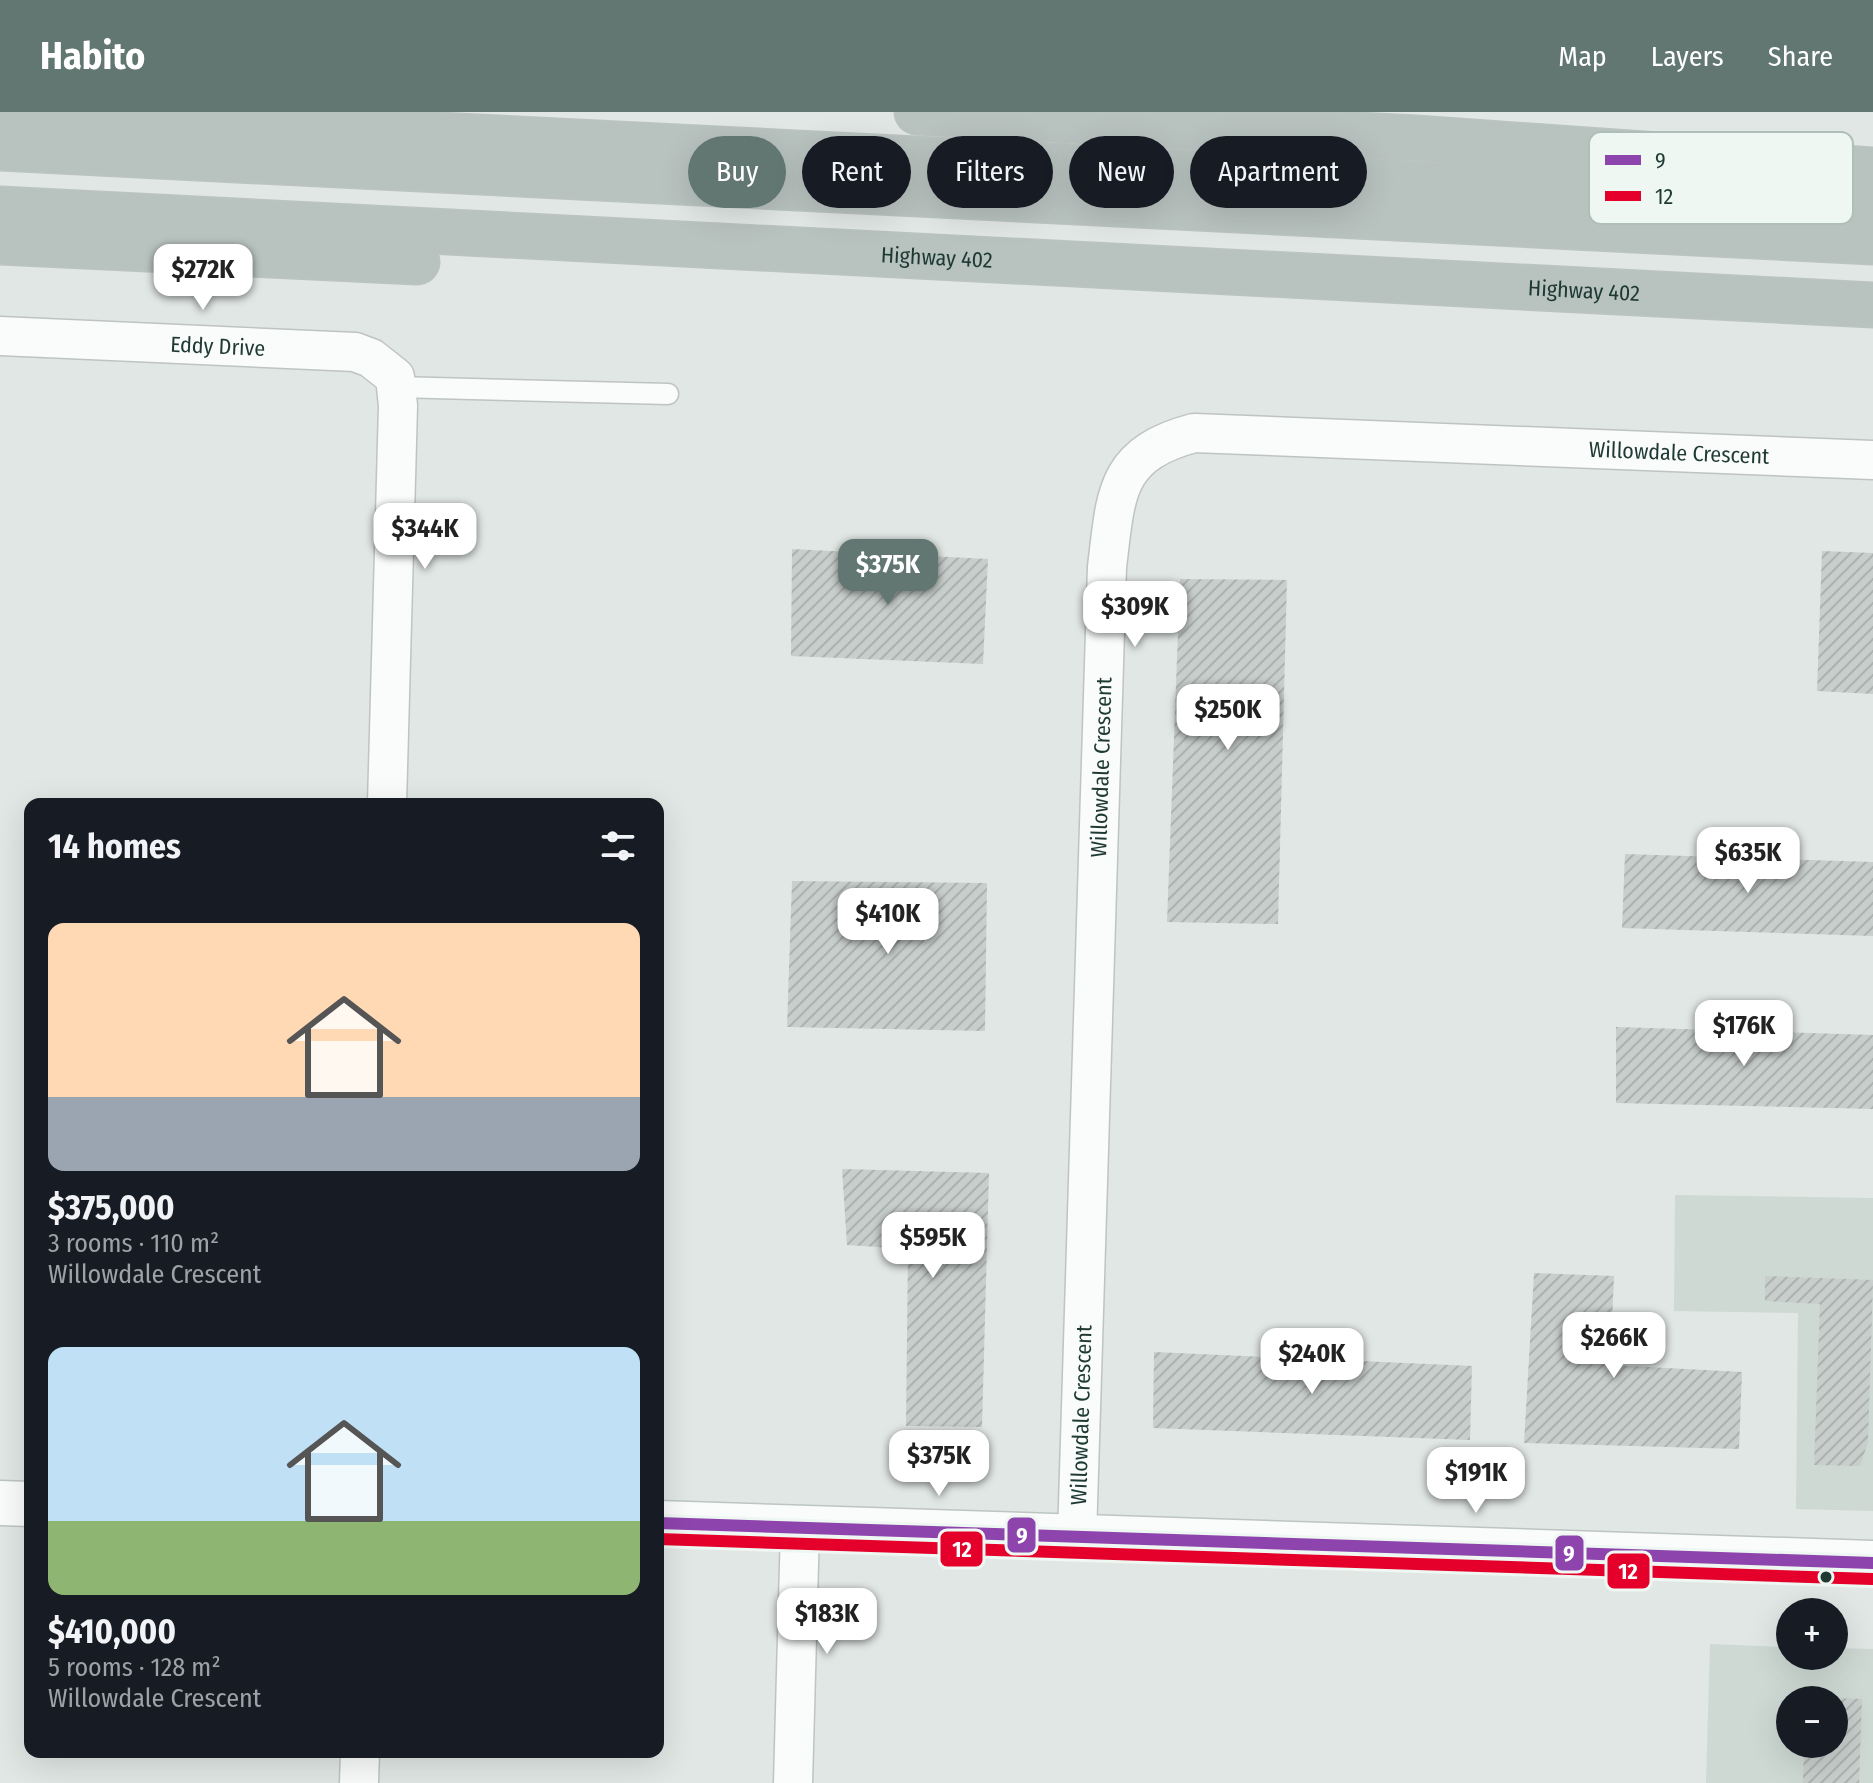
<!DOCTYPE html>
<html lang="en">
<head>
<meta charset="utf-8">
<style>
  :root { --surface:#171b24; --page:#20242c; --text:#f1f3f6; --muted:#9ea1a6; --accent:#627771 }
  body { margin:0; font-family:"Fira Sans Condensed",sans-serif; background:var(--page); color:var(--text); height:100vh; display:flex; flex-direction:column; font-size:30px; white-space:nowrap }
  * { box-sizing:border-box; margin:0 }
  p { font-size:26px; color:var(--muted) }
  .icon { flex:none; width:44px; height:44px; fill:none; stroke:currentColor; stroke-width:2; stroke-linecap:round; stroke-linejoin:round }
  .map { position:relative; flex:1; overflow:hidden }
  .panel { position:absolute; left:24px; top:686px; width:640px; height:960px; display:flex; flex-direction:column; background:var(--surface); border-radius:16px; box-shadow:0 8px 32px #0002 }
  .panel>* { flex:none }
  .banner { position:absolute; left:688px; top:24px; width:760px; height:72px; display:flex; gap:16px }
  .tools { position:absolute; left:1776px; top:1486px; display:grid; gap:16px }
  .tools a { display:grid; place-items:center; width:72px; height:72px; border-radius:50%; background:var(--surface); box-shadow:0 8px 32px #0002; font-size:40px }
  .price { position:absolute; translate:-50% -68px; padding:0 18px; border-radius:16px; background:#fff; color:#222; font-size:26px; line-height:52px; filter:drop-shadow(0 2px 4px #0008) }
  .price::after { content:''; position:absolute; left:50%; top:48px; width:24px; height:18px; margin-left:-12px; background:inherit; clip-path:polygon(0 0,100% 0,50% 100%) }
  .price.current { background:var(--accent); color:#fff }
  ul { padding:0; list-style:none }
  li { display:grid; align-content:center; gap:16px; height:424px; padding:0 24px }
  li span { display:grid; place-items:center; height:248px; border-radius:16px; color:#555 }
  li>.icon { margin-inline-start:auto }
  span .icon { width:144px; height:144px; fill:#fffc; stroke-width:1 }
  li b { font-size:34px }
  h2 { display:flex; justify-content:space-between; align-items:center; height:96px; padding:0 24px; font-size:34px }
  .pill { padding:0 28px; border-radius:36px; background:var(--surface); box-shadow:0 8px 32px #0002; font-size:28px; line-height:72px }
  .pill.current { background:var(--accent); color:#fff }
  header { display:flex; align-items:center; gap:48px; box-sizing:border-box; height:112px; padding:0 40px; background:var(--accent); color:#fff }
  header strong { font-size:38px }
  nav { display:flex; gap:44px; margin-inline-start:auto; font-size:28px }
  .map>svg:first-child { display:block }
</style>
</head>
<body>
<header>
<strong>Habito</strong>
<nav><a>Map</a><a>Layers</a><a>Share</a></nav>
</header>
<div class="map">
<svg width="1873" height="1671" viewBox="0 0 1873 1671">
  <defs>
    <pattern id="building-hatch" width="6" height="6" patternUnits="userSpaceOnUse" patternTransform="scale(2)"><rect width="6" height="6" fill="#c8cecb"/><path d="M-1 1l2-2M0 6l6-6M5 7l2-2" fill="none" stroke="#abb2af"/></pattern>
  </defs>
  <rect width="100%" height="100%" fill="#e1e7e4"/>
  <path fill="#ced9d4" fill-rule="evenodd" d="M 1675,1083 L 1873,1086 L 1873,1399 L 1796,1397 L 1798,1201 L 1674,1199 Z
    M 1710,1532 L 1790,1535 L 1790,1544 L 1834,1544 L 1834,1536 L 1873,1537 L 1873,1671 L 1706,1671 ZM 1790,1588 L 1834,1588 L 1834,1632 L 1790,1632 Z"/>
  <path fill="url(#building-hatch)" d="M 792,437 L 988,447 L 983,552 L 791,544 Z
    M 1822,439 L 1873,441 L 1873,582 L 1817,579 Z
    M 1180,467 L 1287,468 L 1278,812 L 1167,810 Z
    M 1625,742 L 1873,750 L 1873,824 L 1622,816 Z
    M 792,769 L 987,771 L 985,919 L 787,915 Z
    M 1616,915 L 1873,923 L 1873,997 L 1616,991 Z
    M 842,1057 L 989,1061 L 982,1315 L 906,1314 L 908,1137 L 847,1133 Z
    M 1534,1161 L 1614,1164 L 1610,1253 L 1742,1260 L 1739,1337 L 1524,1331 Z
    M 1765,1164 L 1873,1168 L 1868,1330 L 1860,1354 L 1814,1353 L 1820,1192 L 1765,1189 Z
    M 1154,1240 L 1472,1254 L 1470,1328 L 1153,1316 Z
    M 1834,1586 L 1862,1587 L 1859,1671 L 1803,1671 L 1804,1632 L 1834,1632 Z"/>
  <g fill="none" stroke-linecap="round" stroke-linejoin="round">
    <defs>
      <path id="service" d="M 396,275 L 668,282"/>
      <g id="minor">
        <path id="s1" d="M 0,224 L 355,240 L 371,246 L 395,265 L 398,294 L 387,692"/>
        <path id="s2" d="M 1077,1425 L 1107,455 C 1116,382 1114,342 1194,321 L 1873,348"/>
        <path d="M 359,1671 L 360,1640"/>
        <path d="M 793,1671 L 800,1416"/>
      </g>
      <path id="secondary" d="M 0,1391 L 30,1392
        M 658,1411 L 1873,1451"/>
      <g id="motorway">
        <path d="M 917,0 L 1416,26 L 1873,58"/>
        <path d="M 0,1 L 1873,95"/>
        <path d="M 0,36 L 1873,130"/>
        <path id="s3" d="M 0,97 L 1873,193"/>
        <path d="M 0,130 L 417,150"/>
      </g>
    </defs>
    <use href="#service" stroke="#bec4c1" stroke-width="23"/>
    <use href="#minor" stroke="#bec4c1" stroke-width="41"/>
    <use href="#secondary" stroke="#bcc5c1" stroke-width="47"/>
    <use href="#motorway" stroke="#bbc4c1" stroke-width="47"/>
    <use href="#service" stroke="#fafbfb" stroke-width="20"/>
    <use href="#minor" stroke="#fafbfb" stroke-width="38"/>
    <use href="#secondary" stroke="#fafbfb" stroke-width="44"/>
    <use href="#motorway" stroke="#b8c2bf" stroke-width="44"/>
    <defs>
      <path id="bus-1" d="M 658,1411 L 1873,1451"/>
      <path id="bus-2" d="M 658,1427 L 1872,1467"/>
    </defs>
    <use href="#bus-1" stroke="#eef7f2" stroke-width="18"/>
    <use href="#bus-2" stroke="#eef7f2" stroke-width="18"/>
    <use href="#bus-1" stroke="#8e44ad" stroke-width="12"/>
    <use href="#bus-2" stroke="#e4002b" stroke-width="12"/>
  </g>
  <circle fill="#1e3a33" stroke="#eef7f2" stroke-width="3" cx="1826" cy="1465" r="7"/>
  <g text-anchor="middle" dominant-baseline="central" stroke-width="8" stroke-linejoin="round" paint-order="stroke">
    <g font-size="22" fill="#1e3a33" stroke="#eef7f2">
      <text stroke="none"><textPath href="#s3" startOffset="938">Highway 402</textPath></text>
      <text stroke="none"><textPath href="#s3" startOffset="1586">Highway 402</textPath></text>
      <text stroke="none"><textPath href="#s1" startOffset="218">Eddy Drive</textPath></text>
      <text stroke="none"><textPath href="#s2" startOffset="1632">Willowdale Crescent</textPath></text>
      <text stroke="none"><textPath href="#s2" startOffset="770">Willowdale Crescent</textPath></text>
      <text stroke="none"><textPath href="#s2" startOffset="122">Willowdale Crescent</textPath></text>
    </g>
  </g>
  <rect x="1589" y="20" width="264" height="92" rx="12" fill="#eef7f2" stroke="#b0beb9" stroke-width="2"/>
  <rect x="1605" y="43" width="36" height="10" fill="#8e44ad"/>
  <rect x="1605" y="79" width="36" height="10" fill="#e4002b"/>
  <g font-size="22" fill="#1e3a33">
    <text x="1655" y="56">9</text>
    <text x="1655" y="92">12</text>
  </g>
  <g stroke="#eef7f2" stroke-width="3">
    <rect x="1006" y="1404" width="31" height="38" rx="8" fill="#8e44ad"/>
    <rect x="939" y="1418" width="45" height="38" rx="8" fill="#e4002b"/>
    <rect x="1554" y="1422" width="31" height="38" rx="8" fill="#8e44ad"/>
    <rect x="1606" y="1440" width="45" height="38" rx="8" fill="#e4002b"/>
  </g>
  <g font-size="22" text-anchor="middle" font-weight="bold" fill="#fff">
    <text x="1022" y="1431">9</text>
    <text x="962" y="1445">12</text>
    <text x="1569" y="1449">9</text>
    <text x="1628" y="1467">12</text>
  </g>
</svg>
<div class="tools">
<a>+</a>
<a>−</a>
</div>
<b class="price" style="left:203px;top:200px">$272K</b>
<b class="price" style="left:425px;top:459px">$344K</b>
<b class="price current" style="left:888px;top:495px">$375K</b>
<b class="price" style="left:1135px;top:537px">$309K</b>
<b class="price" style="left:1228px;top:640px">$250K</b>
<b class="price" style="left:1748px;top:783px">$635K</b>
<b class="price" style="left:888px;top:844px">$410K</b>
<b class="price" style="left:1744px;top:956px">$176K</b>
<b class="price" style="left:933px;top:1168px">$595K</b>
<b class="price" style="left:1614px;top:1268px">$266K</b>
<b class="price" style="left:1312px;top:1284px">$240K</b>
<b class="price" style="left:939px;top:1386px">$375K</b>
<b class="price" style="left:1476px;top:1403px">$191K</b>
<b class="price" style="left:827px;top:1544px">$183K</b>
<div class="banner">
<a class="pill current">Buy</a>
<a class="pill">Rent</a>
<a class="pill">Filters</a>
<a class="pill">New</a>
<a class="pill">Apartment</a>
</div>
<section class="panel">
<h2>14 homes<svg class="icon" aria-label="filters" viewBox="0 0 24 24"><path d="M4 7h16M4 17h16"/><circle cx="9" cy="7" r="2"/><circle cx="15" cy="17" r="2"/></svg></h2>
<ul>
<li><span style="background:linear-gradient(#ffd9b3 70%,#9aa5b1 0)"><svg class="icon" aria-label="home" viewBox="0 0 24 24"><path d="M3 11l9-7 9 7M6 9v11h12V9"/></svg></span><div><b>$375,000</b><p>3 rooms · 110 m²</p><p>Willowdale Crescent</p></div></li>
<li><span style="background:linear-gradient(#bfe0f5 70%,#8fb573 0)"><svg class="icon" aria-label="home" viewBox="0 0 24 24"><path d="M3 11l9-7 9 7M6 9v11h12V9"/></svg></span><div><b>$410,000</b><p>5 rooms · 128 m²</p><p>Willowdale Crescent</p></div></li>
</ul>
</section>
</div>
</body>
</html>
